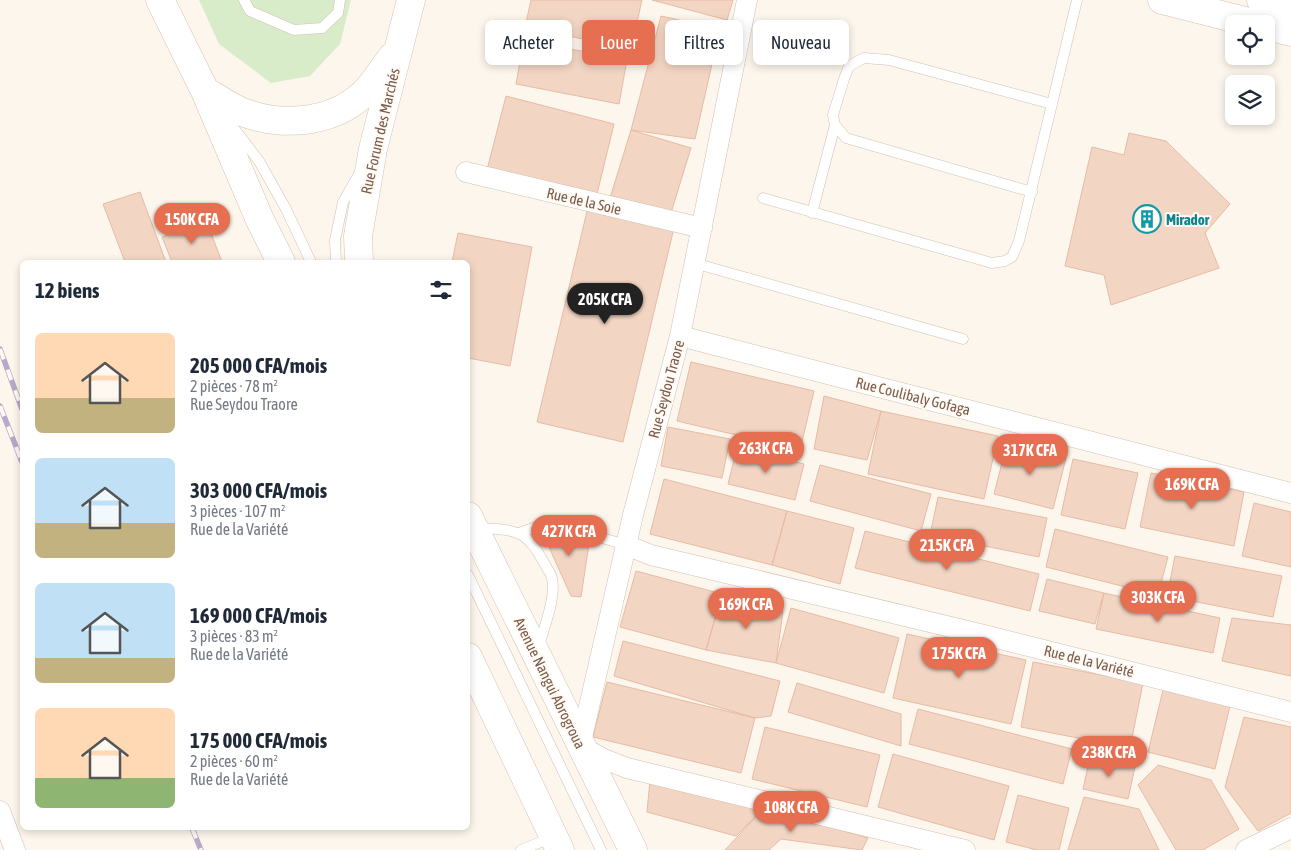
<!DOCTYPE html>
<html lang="fr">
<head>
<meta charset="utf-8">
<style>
  :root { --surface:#fff; --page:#f2f2f3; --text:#1f2937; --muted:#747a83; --accent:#e76f51 }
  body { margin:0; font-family:"Asap Condensed",sans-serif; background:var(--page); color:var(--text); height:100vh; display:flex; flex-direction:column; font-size:19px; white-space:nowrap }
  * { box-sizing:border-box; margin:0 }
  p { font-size:16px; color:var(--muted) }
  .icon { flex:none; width:28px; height:28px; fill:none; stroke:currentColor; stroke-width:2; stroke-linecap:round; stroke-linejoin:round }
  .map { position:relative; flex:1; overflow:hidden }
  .sheet { position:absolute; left:20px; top:260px; width:450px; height:570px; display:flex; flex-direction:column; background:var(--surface); border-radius:8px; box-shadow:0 2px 8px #0003 }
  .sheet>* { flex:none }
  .hud { position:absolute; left:485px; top:20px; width:475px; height:45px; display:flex; gap:10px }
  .buttons { position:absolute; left:1225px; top:15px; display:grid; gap:10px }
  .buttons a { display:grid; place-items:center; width:50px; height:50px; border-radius:8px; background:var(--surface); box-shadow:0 2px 8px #0003; font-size:25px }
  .price { position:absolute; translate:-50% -42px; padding:0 11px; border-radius:18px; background:var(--accent); color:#fff; font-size:16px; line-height:32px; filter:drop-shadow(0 1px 2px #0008) }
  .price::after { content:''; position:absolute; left:50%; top:30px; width:15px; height:11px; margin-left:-8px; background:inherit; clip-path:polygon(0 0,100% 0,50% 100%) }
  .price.current { background:#222; color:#fff }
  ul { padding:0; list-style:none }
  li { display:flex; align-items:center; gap:15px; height:125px; padding:0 15px }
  li span { display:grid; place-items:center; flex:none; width:140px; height:100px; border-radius:8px; color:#555 }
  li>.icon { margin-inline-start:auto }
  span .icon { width:60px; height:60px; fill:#fffc; stroke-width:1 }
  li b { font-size:21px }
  h2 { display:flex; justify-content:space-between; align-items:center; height:60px; padding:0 15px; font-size:21px }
  .chip { padding:0 18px; border-radius:8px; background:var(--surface); box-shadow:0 2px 8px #0003; font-size:18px; line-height:45px }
  .chip.current { background:var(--accent); color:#fff }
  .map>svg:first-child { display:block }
</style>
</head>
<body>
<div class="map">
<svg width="1291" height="850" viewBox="0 0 1291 850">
  <rect width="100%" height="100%" fill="#fdf6ec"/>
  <path fill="#d8ecc9" d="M 199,0 L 351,0 L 340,44 L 310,76 L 271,83 L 219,44 Z"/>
  <path fill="#f3d5c3" stroke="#e6bba3" d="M 531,0 L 642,0 L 631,49 L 525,27 Z
    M 652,0 L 733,0 L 727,20 Z
    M 661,16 L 720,29 L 695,139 L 631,130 Z
    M 524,40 L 627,60 L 619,104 L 516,84 Z
    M 506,96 L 614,124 L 596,198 L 487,170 Z
    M 631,130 L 691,148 L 670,216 L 610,198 Z
    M 1129,133 L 1166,141 L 1230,204 L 1205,233 L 1219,268 L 1111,305 L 1104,275 L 1065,266 L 1092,147 L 1124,155 Z
    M 140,192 L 166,262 L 125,262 L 103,204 Z
    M 588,207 L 674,228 L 623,442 L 537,422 Z
    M 206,220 L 222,262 L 172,262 L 162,237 Z
    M 458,233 L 532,247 L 510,366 L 468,358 L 468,262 L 452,262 Z
    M 691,362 L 814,391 L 800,450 L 677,421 Z
    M 824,396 L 881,411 L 867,460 L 814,449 Z
    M 881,411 L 998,436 L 984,499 L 868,474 Z
    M 668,427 L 730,439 L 722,478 L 661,466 Z
    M 1007,443 L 1066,458 L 1053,509 L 994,494 Z
    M 737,448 L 804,464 L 795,500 L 728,484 Z
    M 1073,459 L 1138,473 L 1125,529 L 1061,515 Z
    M 820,465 L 931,494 L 921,531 L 810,501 Z
    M 1151,473 L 1244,492 L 1234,546 L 1140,527 Z
    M 664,479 L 787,511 L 772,565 L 650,534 Z
    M 938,497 L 1047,518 L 1039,557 L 930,535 Z
    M 1254,503 L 1291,512 L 1291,567 L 1242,556 Z
    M 787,511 L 854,528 L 840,584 L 772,565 Z
    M 549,526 L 590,537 L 581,597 L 571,596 L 544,536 Z
    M 1055,529 L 1168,557 L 1158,595 L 1046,567 Z
    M 865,531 L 1039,574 L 1030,611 L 855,568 Z
    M 1175,556 L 1282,576 L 1273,617 L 1167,596 Z
    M 636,571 L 722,594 L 706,650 L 620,627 Z
    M 1047,579 L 1104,593 L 1095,624 L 1039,611 Z
    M 1104,593 L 1220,618 L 1213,653 L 1096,629 Z
    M 722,594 L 783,611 L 776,663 L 706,650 Z
    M 791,608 L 899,638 L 884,693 L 776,663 Z
    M 1232,618 L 1291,625 L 1291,676 L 1222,661 Z
    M 907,634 L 1026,660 L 1011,724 L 893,698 Z
    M 623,641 L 780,681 L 771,716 L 755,718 L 614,676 Z
    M 1033,662 L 1143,683 L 1130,748 L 1021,727 Z
    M 607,682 L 755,718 L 741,773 L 593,737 Z
    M 797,683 L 901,714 L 901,746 L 788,712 Z
    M 1163,690 L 1230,706 L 1215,769 L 1148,752 Z
    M 918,709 L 1072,749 L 1063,784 L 909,744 Z
    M 1244,717 L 1291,727 L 1291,813 L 1258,831 L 1225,787 Z
    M 765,727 L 880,755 L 867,807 L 752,779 Z
    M 893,754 L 1009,786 L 994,840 L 878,807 Z
    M 1090,757 L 1135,767 L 1128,799 L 1083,789 Z
    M 1158,765 L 1211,780 L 1239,829 L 1203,850 L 1176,850 L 1138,785 Z
    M 650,780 L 764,808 L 736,836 L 647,812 Z
    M 1018,795 L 1069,808 L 1059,850 L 1037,850 L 1006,842 Z
    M 1084,797 L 1139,809 L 1159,850 L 1068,850 Z
    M 764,808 L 868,838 L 862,850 L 781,839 L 769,850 L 725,850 Z"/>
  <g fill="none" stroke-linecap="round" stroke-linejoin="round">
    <defs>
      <path id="lane" d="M 244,0 L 250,11 L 294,30 L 322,28 L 338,13 L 340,0
        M 230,123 L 259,161 L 286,209 L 311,262
        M 1032,192 L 846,138 L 835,125 L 833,115 L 844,79 L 849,66 L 864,58 L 889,60 L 1052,104
        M 763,198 L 992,263 L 1005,261 L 1012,257 L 1019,241 L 1077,0
        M 812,213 L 835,125
        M 336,262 L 335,240 L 343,202 L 359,174
        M 694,263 L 963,339
        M 478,528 C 491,529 505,528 517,533 C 533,538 543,562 551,575 C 558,593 544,627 539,646
        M 519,533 L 545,524 L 555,524 L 626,545
        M 468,575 L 601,850
        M 521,850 L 553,837"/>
      <path id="street" d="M 747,0 L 680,336 L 633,515 L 580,746 L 604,759 L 627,768 L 965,850
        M 466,172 L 702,228
        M 680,336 L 1291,493
        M 626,545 L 651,555 L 984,635 L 1291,712
        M 0,811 L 15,850
        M 1246,850 L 1291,828"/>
      <path id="secondary" d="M 160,0 L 205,91 L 260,220 L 281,262
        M 1162,0 L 1257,24
        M 1261,0 L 1291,8
        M 1266,26 L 1291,32
        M 205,91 C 218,98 231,108 245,113 C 287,128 339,122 369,88 C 377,79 384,67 392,57
        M 359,262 L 358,236 L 373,149 L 411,0
        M 468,516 L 633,850
        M 468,657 L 560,850"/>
    </defs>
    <use href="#lane" stroke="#d1beb0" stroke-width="11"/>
    <use href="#street" stroke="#d1beb0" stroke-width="21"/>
    <use href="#secondary" stroke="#d6c0b0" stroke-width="29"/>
    <use href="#lane" stroke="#fff" stroke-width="10"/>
    <use href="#street" stroke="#fff" stroke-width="20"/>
    <use href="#secondary" stroke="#fff" stroke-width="28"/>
    <defs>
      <path id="rail" d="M 0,349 L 22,409
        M 0,406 L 22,462
        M 192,828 L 201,850"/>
    </defs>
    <use href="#rail" stroke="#b9a8c9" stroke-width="5.5"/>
    <use href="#rail" stroke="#fffaf3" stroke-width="4" stroke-dasharray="11" stroke-linecap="butt"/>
  </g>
  <defs>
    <symbol id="building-ring" viewBox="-11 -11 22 22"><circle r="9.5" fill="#fffaf3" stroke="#0f9aa8" stroke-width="1.5"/><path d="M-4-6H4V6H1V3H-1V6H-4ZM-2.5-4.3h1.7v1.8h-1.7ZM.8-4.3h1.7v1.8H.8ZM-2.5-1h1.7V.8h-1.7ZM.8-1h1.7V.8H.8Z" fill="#0f9aa8"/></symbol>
  </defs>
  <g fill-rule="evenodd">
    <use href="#building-ring" x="1131" y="203" width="32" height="32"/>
  </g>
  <g text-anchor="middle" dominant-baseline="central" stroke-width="4" stroke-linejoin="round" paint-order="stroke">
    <g font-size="15" fill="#7a5c4d" stroke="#fffaf3">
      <text transform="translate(380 131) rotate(-77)">Rue Forum des Marchés</text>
      <text transform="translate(584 201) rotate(13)">Rue de la Soie</text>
      <text transform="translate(666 389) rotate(-75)">Rue Seydou Traore</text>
      <text transform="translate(913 396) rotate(14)">Rue Coulibaly Gofaga</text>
      <text transform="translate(1089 661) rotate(14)">Rue de la Variété</text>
      <text transform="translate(550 683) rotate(64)">Avenue Nangui Abrogroua</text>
    </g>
    <g font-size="15" font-weight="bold" fill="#0d838f" stroke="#fffaf3" text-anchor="start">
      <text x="1166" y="219">Mirador</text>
    </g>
  </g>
</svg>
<div class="buttons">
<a><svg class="icon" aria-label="locate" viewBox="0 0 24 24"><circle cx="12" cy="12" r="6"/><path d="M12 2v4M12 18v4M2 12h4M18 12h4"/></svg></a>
<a><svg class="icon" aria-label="layers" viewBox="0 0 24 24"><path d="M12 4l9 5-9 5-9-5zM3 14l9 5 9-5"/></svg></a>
</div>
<b class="price" style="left:192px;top:245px">150K CFA</b>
<b class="price current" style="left:605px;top:325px">205K CFA</b>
<b class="price" style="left:766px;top:474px">263K CFA</b>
<b class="price" style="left:1030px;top:476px">317K CFA</b>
<b class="price" style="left:1192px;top:510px">169K CFA</b>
<b class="price" style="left:569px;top:557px">427K CFA</b>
<b class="price" style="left:947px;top:571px">215K CFA</b>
<b class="price" style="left:1158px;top:623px">303K CFA</b>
<b class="price" style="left:746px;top:630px">169K CFA</b>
<b class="price" style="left:959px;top:679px">175K CFA</b>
<b class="price" style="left:1109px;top:778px">238K CFA</b>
<b class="price" style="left:791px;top:833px">108K CFA</b>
<div class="hud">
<a class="chip">Acheter</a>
<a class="chip current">Louer</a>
<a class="chip">Filtres</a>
<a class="chip">Nouveau</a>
</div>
<section class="sheet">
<h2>12 biens<svg class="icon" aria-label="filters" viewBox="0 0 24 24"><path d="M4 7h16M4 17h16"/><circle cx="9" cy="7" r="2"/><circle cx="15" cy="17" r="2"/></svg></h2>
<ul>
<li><span style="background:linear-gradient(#ffd9b3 65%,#c2b280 0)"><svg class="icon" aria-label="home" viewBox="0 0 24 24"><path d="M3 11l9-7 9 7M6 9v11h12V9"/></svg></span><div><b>205 000 CFA/mois</b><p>2 pièces · 78 m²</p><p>Rue Seydou Traore</p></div></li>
<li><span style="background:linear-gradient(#bfe0f5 65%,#c2b280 0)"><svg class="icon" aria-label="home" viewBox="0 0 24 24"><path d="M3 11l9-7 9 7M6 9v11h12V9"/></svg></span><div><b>303 000 CFA/mois</b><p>3 pièces · 107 m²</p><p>Rue de la Variété</p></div></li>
<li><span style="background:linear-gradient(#bfe0f5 75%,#c2b280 0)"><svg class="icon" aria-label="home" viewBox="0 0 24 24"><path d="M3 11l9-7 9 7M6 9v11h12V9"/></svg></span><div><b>169 000 CFA/mois</b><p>3 pièces · 83 m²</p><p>Rue de la Variété</p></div></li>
<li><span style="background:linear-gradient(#ffd9b3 70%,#8fb573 0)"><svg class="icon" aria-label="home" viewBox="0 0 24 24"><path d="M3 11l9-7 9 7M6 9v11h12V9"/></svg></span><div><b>175 000 CFA/mois</b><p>2 pièces · 60 m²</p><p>Rue de la Variété</p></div></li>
</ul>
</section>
</div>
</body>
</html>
